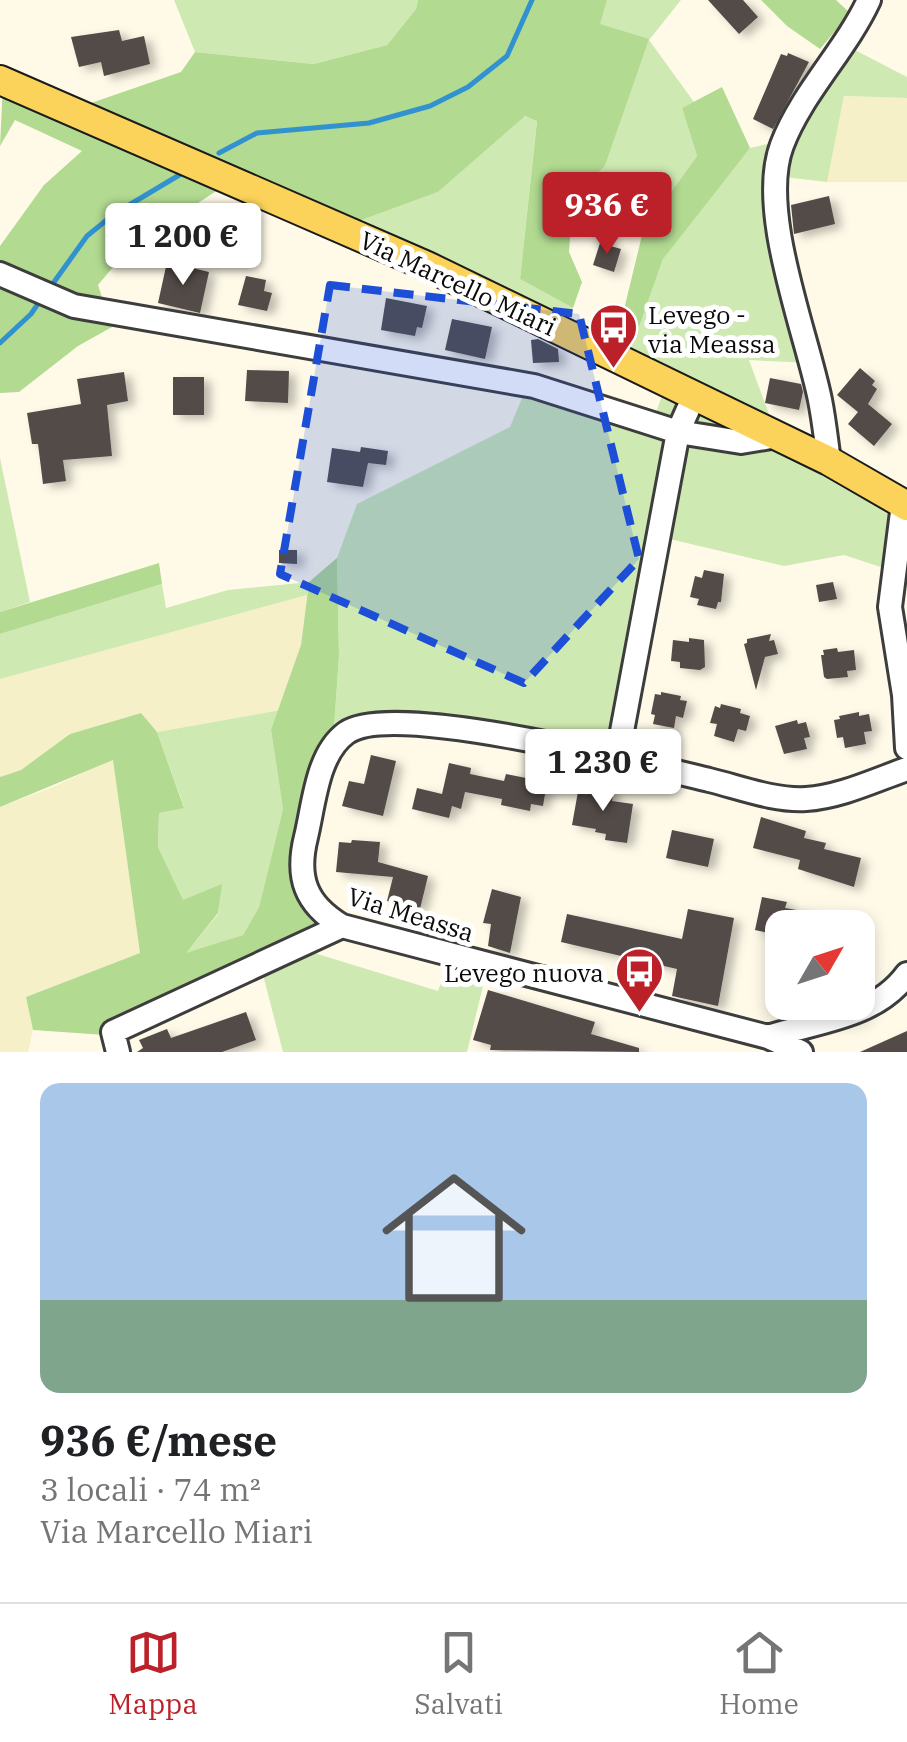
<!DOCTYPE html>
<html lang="it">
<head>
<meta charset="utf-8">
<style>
  :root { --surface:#fff; --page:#f6f6f6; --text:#202124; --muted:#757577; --line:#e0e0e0; --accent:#bc212a }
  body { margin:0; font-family:"IBM Plex Serif",serif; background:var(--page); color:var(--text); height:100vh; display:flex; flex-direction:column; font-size:38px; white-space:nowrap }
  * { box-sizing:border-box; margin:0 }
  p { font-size:32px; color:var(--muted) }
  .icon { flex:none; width:55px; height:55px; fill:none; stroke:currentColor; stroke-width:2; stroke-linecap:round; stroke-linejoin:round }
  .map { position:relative; height:1052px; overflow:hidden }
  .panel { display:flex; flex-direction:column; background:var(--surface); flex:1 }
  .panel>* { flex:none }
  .needle { width:65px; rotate:51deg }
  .tools { position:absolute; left:765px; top:910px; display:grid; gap:20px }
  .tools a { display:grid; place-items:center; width:110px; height:110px; border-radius:20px; background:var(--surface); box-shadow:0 5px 15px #0003; font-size:50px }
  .price { position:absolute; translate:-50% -85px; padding:0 22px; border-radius:10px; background:#fff; color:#222; font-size:32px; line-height:65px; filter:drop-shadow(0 2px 5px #0008) }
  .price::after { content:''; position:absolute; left:50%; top:60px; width:30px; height:22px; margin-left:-15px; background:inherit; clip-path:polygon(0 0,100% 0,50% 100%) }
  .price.active { background:var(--accent); color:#fff }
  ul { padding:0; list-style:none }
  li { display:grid; align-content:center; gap:20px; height:530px; padding:0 40px }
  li+li { border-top:2px solid var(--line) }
  li span { display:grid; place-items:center; height:310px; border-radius:20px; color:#555 }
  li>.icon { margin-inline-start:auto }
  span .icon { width:180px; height:180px; fill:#fffc; stroke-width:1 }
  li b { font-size:42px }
  .tabs { display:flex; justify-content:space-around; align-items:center; height:140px; border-top:2px solid var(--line); background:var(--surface); font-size:28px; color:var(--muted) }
  .tabs a { display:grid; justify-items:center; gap:5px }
  .tabs .active { color:var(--accent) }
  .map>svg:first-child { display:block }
</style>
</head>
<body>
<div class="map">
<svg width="907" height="1052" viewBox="0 0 907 1052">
  <defs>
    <filter id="shadow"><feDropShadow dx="7" dy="4" stdDeviation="5" flood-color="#0004"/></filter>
  </defs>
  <rect width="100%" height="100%" fill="#fffae8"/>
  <path fill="#f5f0c8" d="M 844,96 L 907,98 L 907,182 L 827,182 Z
    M 307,595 L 301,645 L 281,710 L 157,732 L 140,713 L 70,734 L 21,770 L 0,777 L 0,679 Z
    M 113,759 L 140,953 L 26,997 L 33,1030 L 28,1052 L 0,1052 L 0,807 L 53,787 Z"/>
  <path fill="#cfe9b2" d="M 174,0 L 418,0 L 416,9 L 387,45 L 314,64 L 195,52 Z
    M 607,0 L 681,0 L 649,40 L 694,102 L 682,108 L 697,156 L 643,231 L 573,198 L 605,166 L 648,40 L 599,24 Z
    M 853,49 L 907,77 L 907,98 L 844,96 L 827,182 L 775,176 L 811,363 L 749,360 L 777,436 L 903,503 L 896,572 L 844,555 L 784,566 L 661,537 L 617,758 L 372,725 L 332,757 L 339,656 L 337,558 L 357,504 L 510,427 L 525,391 L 652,424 L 666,384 L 609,358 L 620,326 L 639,327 L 663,259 L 702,205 L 750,148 L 790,139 Z
    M 524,116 L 537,120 L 520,279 L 573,308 L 562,337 L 329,232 L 438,192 Z
    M 0,458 L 30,602 L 0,612 Z
    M 309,582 L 307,595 L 0,679 L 0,634 L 162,584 L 166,608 L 228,590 Z
    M 281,710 L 271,730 L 283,809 L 259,907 L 243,935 L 184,955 L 218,914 L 221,885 L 183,901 L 158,847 L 159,813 L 184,807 L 157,732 Z
    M 311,952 L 438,991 L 444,975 L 483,986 L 467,1052 L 283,1052 L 262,971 Z"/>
  <path fill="#b2da91" d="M 418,0 L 607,0 L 600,24 L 649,39 L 605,166 L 573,198 L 569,252 L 582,282 L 573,308 L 520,279 L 537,121 L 525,116 L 438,192 L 329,232 L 224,186 L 129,248 L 98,285 L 112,327 L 78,346 L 19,392 L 0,393 L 0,246 L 44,185 L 82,151 L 15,120 L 0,146 L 3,84 L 65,112 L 181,72 L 195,52 L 314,64 L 387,45 L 416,9 Z
    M 761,0 L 836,0 L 850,13 L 820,49 L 787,26 Z
    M 722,87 L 750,148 L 663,259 L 639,327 L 620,326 L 643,231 L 697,156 L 682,108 Z
    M 337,558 L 339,656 L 332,757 L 307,860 L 316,894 L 351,926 L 105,1035 L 33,1030 L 26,997 L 140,953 L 113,760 L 0,807 L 0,777 L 21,770 L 70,734 L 141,713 L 157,732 L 184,808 L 159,813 L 158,847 L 183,900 L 222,884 L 218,913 L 186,953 L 243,935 L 259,907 L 283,809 L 271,730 L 301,645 L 309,582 Z
    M 159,563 L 162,584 L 0,634 L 0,612 Z"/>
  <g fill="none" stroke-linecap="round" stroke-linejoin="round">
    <path stroke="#3192cf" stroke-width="5" d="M 219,153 L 257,133 L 369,123 L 430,106 L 468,87 L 507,56 L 532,0
      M 49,289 L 87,236 L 114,214 L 186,171
      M 0,343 L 31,314 L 42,298"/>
  </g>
  <path fill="#534b47" filter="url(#shadow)" d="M 708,0 L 743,0 L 758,17 L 739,34 Z
    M 119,30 L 122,41 L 144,36 L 150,64 L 104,76 L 101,62 L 79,67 L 71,37 Z
    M 788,53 L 809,62 L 773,129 L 753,119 L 781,54 L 787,56 Z
    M 829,196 L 835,224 L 794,234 L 791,205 Z
    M 600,243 L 621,249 L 614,272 L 593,265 Z
    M 167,262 L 209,272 L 200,313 L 158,303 Z
    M 246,276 L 266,280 L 264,291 L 272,293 L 267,311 L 238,305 Z
    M 386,298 L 427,306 L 422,328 L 417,327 L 415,336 L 381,330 Z
    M 452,319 L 492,327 L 485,359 L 445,350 Z
    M 538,339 L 558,349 L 559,362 L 533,363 L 531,340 Z
    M 860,368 L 875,381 L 872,385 L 877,389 L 868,404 L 892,424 L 874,446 L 848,424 L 858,412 L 837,395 Z
    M 247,370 L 289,371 L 288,403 L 245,401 Z
    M 124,372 L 128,401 L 107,405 L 112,456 L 63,460 L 66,481 L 43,484 L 38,444 L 32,444 L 27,413 L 81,404 L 77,379 Z
    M 173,377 L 204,377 L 204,415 L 173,415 Z
    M 770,378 L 801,384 L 803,392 L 799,410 L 765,403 Z
    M 361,447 L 388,451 L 386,465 L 368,463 L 363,487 L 327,482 L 332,448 L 360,452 Z
    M 279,550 L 297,550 L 297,564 L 279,563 Z
    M 704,570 L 724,574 L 721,602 L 718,602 L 716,609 L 697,605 L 699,599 L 690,597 L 695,576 L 702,578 Z
    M 833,582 L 837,599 L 819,602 L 816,585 Z
    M 771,634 L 769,641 L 774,640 L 778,654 L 765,657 L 756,690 L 744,644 L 747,643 L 747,639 Z
    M 689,638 L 704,640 L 705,667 L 700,670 L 680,668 L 680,662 L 671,661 L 673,640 L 689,642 Z
    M 837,648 L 838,652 L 854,650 L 856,670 L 847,671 L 848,677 L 827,679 L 824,677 L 821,655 L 824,655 L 823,650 Z
    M 661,692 L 681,696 L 680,700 L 687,701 L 683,718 L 676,716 L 674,728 L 653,724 L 655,715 L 651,714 L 655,694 L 661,695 Z
    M 721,704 L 741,709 L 740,713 L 750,716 L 746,731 L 738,729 L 734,742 L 714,736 L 717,724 L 710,723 L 715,706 L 720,708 Z
    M 859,712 L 859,716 L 869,714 L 872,731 L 864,732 L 866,744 L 845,748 L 843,737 L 837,738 L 834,720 L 840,719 L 839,716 Z
    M 797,720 L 798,724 L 806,722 L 810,737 L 804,738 L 807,749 L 784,754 L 775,726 Z
    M 371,755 L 396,761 L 383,816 L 342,806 L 349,781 L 364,784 Z
    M 449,763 L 471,768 L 470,774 L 504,781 L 506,774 L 536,780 L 535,786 L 546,788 L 543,806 L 531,804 L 530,811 L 501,805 L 502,799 L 465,792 L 461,809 L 452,806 L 449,818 L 412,809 L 417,788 L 442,794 Z
    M 579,786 L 614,791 L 612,801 L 633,804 L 627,843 L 605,840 L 606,834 L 595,832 L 596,829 L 572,825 Z
    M 761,817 L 806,831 L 804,838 L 826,843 L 824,849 L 861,858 L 854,887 L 798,869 L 800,860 L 753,848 Z
    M 672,830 L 714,839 L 708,867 L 666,858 Z
    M 352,840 L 380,842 L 378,862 L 428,876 L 420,909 L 387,901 L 393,877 L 336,872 L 339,842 L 351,843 Z
    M 492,889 L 521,897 L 510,953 L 488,946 L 491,924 L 483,923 Z
    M 762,897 L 787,902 L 785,908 L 808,912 L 805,928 L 782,928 L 782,936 L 755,930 Z
    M 688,909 L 734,918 L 718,1006 L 672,996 L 677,969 L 561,942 L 567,914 L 682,939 Z
    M 488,990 L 595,1022 L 591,1034 L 639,1048 L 639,1052 L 490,1050 L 491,1045 L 473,1040 Z
    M 246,1012 L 256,1040 L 222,1052 L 137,1052 L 143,1048 L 139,1040 L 167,1029 L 171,1038 Z
    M 907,1031 L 907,1052 L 860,1052 Z"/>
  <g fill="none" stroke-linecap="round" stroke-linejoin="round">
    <defs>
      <path id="minor" d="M 0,274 L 74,306 L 534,386 L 678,432 L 741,442 L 777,436
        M 829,461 C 826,440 824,420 820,400 C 806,331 757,210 782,145 C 801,94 846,50 869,0
        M 903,504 L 890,607 L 904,695 L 907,748
        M 617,758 L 678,432 L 694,396
        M 768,1037 C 817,1021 875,1018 907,974
        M 118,1052 L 113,1032 L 342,926
        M 801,1052 L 768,1037 L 342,926 C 305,904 296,877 306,837 C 314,804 317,754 346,733 C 391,700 647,765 709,780 C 739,787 774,801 806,799 C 840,797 875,780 907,769"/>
      <path id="major" d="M 0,80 L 427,266 L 829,461 L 907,506"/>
    </defs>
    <use href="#minor" stroke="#3d3d3d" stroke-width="28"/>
    <use href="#major" stroke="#1b1b1b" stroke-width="32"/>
    <use href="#minor" stroke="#fff" stroke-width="22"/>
    <use href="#major" stroke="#fbd35b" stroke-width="28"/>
  </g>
  <path fill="#1d4ed8" fill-opacity="0.2" stroke="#1d4ed8" stroke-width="8" stroke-dasharray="20 12" stroke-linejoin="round" d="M 330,285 L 579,314 L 639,559 L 524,683 L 280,574 Z"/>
  <defs>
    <symbol id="bus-pin" viewBox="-11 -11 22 30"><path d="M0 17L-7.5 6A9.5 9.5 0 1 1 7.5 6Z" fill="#bc212a" stroke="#fff"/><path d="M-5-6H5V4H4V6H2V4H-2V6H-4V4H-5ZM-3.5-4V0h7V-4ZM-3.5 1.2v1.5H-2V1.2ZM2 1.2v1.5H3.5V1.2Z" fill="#fff"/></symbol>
  </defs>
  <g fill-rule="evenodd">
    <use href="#bus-pin" x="586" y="300" width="55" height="75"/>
    <use href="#bus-pin" x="612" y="944" width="55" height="75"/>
  </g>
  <g text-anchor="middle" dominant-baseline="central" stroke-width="10" stroke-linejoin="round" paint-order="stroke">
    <g font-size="25" fill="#0a0a0a" stroke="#fff">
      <text transform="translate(458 283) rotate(25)">Via Marcello Miari</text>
      <text transform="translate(411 914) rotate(17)">Via Meassa</text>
    </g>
    <g font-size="25" fill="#0a0a0a" stroke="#fff" text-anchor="start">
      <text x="648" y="314">Levego -<tspan x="648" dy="29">via Meassa</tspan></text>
      <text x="604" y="972" text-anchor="end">Levego nuova</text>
    </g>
  </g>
</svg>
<div class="tools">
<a><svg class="needle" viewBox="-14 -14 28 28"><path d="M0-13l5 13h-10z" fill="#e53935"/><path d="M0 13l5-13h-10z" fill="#757577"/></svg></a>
</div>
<b class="price active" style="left:607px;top:257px">936 €</b>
<b class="price" style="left:183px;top:288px">1 200 €</b>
<b class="price" style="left:603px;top:814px">1 230 €</b>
</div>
<section class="panel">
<ul>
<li><span style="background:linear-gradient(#a9c7e8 70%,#7fa58c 0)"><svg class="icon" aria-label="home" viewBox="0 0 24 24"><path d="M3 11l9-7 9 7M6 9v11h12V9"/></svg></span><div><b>936 €/mese</b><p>3 locali · 74 m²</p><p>Via Marcello Miari</p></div></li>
</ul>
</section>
<nav class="tabs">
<a class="active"><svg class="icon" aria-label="map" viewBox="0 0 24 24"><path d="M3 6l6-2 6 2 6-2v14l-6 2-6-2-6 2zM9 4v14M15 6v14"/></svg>Mappa</a>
<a><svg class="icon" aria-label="saved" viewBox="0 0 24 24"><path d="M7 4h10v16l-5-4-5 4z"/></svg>Salvati</a>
<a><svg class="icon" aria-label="home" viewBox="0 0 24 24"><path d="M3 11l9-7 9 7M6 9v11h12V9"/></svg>Home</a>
</nav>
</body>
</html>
